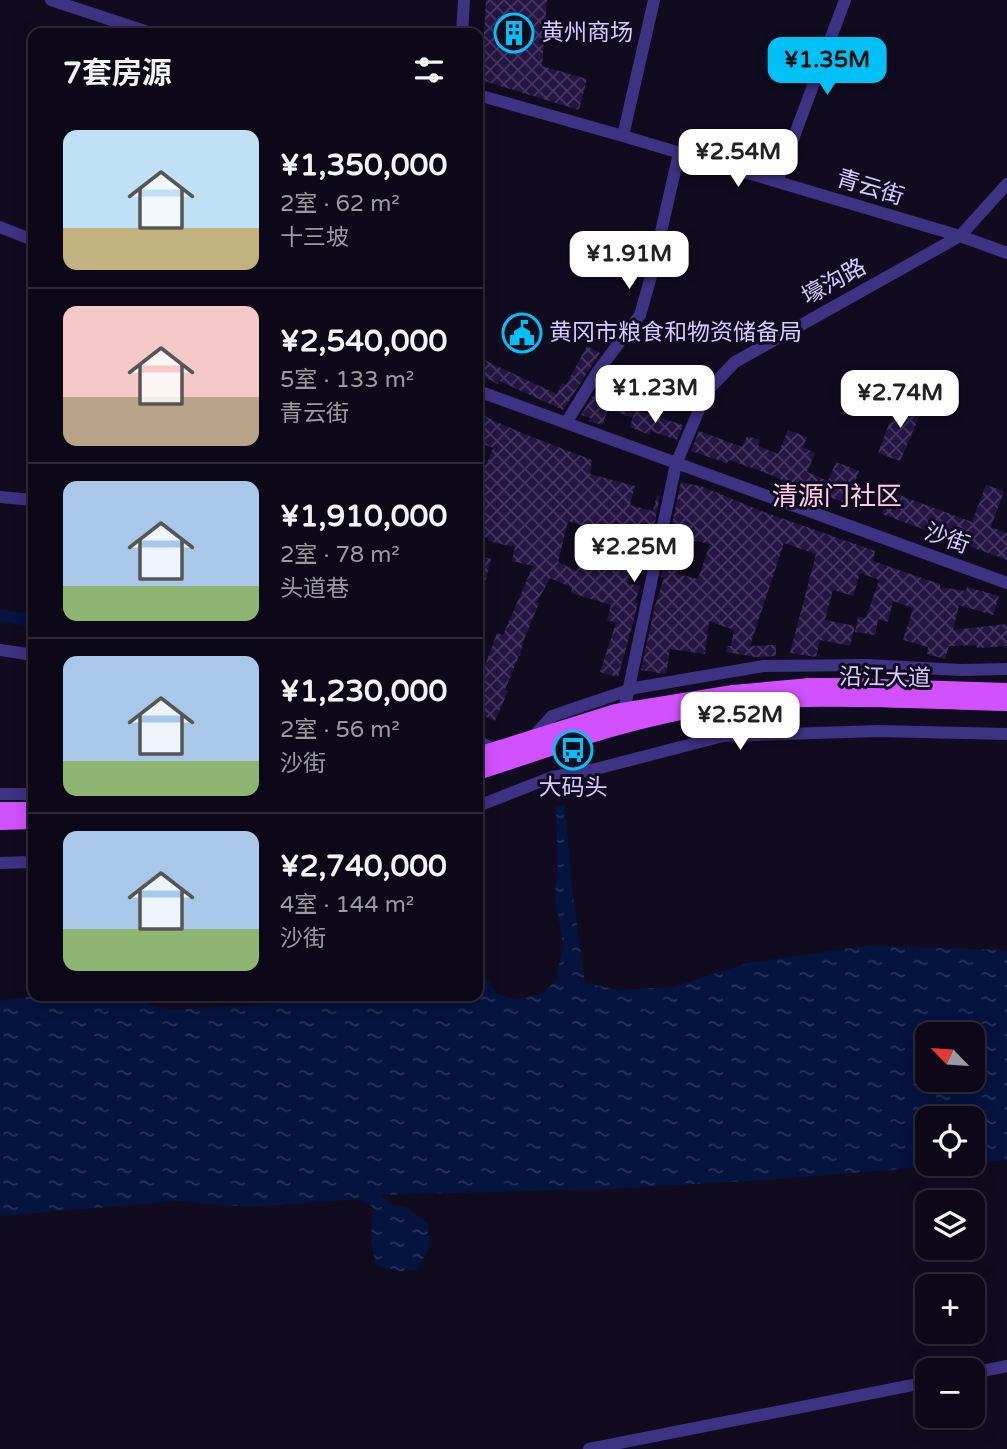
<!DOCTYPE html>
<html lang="zh">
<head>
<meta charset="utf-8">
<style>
  :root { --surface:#0d0818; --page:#1b1625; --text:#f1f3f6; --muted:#9a9aa2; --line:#2d2937; --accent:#00c1f5 }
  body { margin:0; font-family:"Varela Round","Noto Sans SC",sans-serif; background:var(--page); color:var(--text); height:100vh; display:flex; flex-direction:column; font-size:26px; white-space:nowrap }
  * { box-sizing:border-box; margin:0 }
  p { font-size:23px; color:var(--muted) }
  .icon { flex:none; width:38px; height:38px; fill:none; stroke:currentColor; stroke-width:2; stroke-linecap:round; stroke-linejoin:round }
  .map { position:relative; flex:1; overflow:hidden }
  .panel { position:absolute; left:28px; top:28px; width:455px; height:973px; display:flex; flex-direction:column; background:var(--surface); border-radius:14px; box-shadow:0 4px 18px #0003,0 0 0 2px var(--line) }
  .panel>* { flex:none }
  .needle { width:46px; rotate:295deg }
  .controls { position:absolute; left:915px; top:1022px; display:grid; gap:14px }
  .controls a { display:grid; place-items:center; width:70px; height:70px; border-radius:14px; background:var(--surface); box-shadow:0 4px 18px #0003,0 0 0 2px var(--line); font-size:35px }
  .price { position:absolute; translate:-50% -60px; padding:0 16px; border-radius:14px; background:#fff; color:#222; font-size:23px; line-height:46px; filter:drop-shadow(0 2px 4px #0008) }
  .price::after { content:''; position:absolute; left:50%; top:42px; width:21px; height:16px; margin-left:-10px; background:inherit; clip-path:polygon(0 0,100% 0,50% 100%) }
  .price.selected { background:var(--accent); color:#111 }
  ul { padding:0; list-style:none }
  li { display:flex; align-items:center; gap:21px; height:175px; padding:0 35px }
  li+li { border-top:2px solid var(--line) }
  li span { display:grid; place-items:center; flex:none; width:196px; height:140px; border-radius:14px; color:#555 }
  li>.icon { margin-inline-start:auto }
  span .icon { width:84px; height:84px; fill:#fffc; stroke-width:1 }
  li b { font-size:30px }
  h2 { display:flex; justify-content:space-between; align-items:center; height:84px; padding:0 35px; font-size:30px }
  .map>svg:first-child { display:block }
</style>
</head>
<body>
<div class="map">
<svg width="1007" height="1449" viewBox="0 0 1007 1449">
  <defs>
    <pattern id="water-ripples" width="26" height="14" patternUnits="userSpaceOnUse" patternTransform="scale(1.75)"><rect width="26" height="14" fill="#05133f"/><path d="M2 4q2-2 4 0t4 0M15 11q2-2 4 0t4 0" fill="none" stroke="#29345c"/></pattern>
    <pattern id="building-cross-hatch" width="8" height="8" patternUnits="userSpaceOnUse" patternTransform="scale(1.75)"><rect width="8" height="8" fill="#241543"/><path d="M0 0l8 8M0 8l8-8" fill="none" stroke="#43365f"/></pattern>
  </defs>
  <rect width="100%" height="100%" fill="#110b20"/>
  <path fill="url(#water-ripples)" fill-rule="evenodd" d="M 565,805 L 572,889 L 585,983 L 619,990 L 674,987 L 748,963 L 866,946 L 1007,950 L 1007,1160 L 973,1163 L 973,1118 L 928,1118 L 928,1164 L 960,1164 L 780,1179 L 605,1189 L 381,1195 L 389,1204 L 408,1208 L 428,1224 L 430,1247 L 416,1270 L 399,1271 L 376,1265 L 371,1241 L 373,1207 L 360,1199 L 249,1207 L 178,1201 L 0,1216 L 0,1001 L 33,996 L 116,996 L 172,1010 L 319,1001 L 376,1003 L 392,1000 L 394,996 L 478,996 L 478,965 L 497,994 L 516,999 L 541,994 L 556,981 L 563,944 L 555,898 L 558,862 L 556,806 ZM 928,1034 L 973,1034 L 973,1080 L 928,1080 Z"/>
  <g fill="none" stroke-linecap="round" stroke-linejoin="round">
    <path stroke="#05133f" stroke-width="12" d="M 0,615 L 33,621
      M 319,996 L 319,1001"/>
  </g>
  <path fill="url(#building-cross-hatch)" fill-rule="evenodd" d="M 486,0 L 547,0 L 542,66 L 587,79 L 579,110 L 481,80 Z
    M 587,346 L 600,353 L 563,410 L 499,381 L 498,384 L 478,374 L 482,359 L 557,394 L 562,383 L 566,385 Z
    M 596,391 L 637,402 L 632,417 L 608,410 L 602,425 L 589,421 L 591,418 L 581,415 Z
    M 899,398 L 923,408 L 900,461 L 878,453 Z
    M 635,410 L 683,425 L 677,440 L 651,431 L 650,435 L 630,427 Z
    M 484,416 L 522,433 L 592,460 L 590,474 L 635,486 L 630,505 L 653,511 L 657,495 L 660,496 L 649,552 L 636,548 L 627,583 L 640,586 L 635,603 L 638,603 L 634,619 L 618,677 L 600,672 L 616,623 L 607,620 L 611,605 L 571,593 L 572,588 L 550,578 L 537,602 L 539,603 L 523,642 L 520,656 L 519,655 L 505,690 L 508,691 L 495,721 L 478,713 L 478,684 L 497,633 L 503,635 L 533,566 L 512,561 L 515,547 L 488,541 L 488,538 L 478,535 L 478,463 L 486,465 L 493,448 L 478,442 L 478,428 ZM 568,521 L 588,527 L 577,571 L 558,562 Z
    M 788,430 L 807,437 L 803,447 L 815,453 L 807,472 L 828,481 L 836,462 L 859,471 L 847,504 L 821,493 L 820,496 L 761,471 L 729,460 L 727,463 L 691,451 L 699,431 L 742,447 L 747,436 L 760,440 L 758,446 L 778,454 Z
    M 681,482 L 703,487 L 764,512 L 875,551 L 873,561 L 940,584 L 940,587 L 966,591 L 967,587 L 999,596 L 993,615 L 959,605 L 953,630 L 1007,624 L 1007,646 L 977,648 L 976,645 L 949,646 L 945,659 L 927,654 L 928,647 L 903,640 L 913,608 L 893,601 L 888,622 L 878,619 L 875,635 L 855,632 L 858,617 L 866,618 L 879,580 L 860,573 L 853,596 L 833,590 L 825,620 L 855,626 L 850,646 L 820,640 L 816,657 L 790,653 L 816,554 L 784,543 L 750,646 L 776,645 L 776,656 L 756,657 L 726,652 L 727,646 L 731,646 L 734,630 L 709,621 L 705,654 L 670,649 L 666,674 L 641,670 L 655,606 L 664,578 L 661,577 ZM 690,540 L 710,544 L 698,579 L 678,574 Z
    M 986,485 L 1004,491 L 991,527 L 1007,533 L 1007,560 L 882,514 L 891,492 L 972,522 Z
    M 478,555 L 491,559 L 481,599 L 478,598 Z"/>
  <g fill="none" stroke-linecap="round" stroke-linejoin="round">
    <path stroke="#3e3283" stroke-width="12" d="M 51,0 L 151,33
      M 462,33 L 464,0
      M 478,95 L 623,136 L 960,236 L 1007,253
      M 623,136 L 654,0
      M 777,182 L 845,0
      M 0,227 L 33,240
      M 478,391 L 1007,583
      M 566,423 L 598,371 L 640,315 L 650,280 L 679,153
      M 0,497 L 33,500
      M 0,650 L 33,655
      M 624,711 L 676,464 L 707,391 L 735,362 L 960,236 L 1007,184
      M 533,737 L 552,716 L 635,688 L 764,666 L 866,665 L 961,670 L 1007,669
      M 478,741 L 495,750
      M 0,794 L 33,794
      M 478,806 L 552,777 L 592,770 L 723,736 L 878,731 L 1007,734
      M 0,863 L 33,862
      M 973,1373 L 1007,1366
      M 589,1449 L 928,1382"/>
    <path stroke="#d251ff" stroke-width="16" d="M 478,755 L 616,712 L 733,693 L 810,686 L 850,686 L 1007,691
      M 478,772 C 552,748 626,720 703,708 C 803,692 906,701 1007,703
      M 0,810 L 33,810
      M 0,822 L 33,821"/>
  </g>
  <defs>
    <symbol id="building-ring" viewBox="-11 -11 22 22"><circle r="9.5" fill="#110b20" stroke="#00c1f5" stroke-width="1.5"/><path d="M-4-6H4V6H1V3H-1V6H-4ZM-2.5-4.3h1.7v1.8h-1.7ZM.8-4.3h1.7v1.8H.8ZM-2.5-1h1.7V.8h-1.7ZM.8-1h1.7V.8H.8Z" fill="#00c1f5"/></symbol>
    <symbol id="civic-ring" viewBox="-11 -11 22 22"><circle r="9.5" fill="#110b20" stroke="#00c1f5" stroke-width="1.5"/><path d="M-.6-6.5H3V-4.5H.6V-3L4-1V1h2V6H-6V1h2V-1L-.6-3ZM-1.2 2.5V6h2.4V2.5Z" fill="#00c1f5"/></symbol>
    <symbol id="bus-ring" viewBox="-11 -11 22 22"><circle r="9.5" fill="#110b20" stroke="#00c1f5" stroke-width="1.5"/><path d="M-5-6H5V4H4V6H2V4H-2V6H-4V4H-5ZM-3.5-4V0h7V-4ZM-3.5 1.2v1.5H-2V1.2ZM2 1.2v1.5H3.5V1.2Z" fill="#00c1f5"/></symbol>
  </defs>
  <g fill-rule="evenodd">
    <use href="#building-ring" x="492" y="11" width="44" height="44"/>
    <use href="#civic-ring" x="500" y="311" width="44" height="44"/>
    <use href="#bus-ring" x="551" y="728" width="44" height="44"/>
  </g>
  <g text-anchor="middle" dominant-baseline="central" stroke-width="6" stroke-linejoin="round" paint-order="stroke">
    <g font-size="23" fill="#d6caff" stroke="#110b20" text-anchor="start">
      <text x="541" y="33">黄州商场</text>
      <text x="549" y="333">黄冈市粮食和物资储备局</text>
      <text x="573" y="788" text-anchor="middle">大码头</text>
    </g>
    <g font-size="23" fill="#d6caff" stroke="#110b20">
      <text transform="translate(870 188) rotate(17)">青云街</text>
      <text transform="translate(834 282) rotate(-29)">壕沟路</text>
      <text transform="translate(947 539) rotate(20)">沙街</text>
      <text transform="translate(885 678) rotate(1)">沿江大道</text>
    </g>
    <g font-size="26" fill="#ffcce7" stroke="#110b20">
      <text x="837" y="496">清源门社区</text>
    </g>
  </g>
</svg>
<div class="controls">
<a><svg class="needle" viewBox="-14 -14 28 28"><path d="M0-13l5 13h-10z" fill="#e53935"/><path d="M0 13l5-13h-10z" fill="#9a9aa2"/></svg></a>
<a><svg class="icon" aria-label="locate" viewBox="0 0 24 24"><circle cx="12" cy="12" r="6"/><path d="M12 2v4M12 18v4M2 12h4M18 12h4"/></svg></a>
<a><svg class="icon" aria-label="layers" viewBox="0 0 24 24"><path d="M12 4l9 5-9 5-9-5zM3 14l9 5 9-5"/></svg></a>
<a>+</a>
<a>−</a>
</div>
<b class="price selected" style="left:827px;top:97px">¥1.35M</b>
<b class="price" style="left:738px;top:189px">¥2.54M</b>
<b class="price" style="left:629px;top:291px">¥1.91M</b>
<b class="price" style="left:655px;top:425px">¥1.23M</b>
<b class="price" style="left:900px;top:430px">¥2.74M</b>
<b class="price" style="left:634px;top:584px">¥2.25M</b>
<b class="price" style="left:740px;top:752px">¥2.52M</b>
<section class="panel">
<h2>7套房源<svg class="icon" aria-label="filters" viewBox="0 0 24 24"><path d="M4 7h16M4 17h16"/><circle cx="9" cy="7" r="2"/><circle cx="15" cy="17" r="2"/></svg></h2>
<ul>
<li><span style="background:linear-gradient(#bfe0f5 70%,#c2b280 0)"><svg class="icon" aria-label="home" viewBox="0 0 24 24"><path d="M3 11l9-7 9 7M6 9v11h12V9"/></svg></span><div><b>¥1,350,000</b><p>2室 · 62 m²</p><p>十三坡</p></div></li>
<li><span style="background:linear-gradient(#f6c9c9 65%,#b9a48a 0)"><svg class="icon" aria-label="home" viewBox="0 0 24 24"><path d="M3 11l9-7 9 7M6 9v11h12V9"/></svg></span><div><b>¥2,540,000</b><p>5室 · 133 m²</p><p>青云街</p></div></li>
<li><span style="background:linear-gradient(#a9c7e8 75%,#8fb573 0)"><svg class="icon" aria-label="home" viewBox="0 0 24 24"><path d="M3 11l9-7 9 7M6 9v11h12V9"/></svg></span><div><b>¥1,910,000</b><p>2室 · 78 m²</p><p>头道巷</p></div></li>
<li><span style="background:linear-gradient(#a9c7e8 75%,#8fb573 0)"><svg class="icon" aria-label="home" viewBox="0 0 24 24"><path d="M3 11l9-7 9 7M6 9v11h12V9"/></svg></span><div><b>¥1,230,000</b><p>2室 · 56 m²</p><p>沙街</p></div></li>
<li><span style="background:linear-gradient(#a9c7e8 70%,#8fb573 0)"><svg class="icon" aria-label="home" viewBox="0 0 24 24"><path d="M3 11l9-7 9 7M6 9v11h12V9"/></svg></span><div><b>¥2,740,000</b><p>4室 · 144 m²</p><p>沙街</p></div></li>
</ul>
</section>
</div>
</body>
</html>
